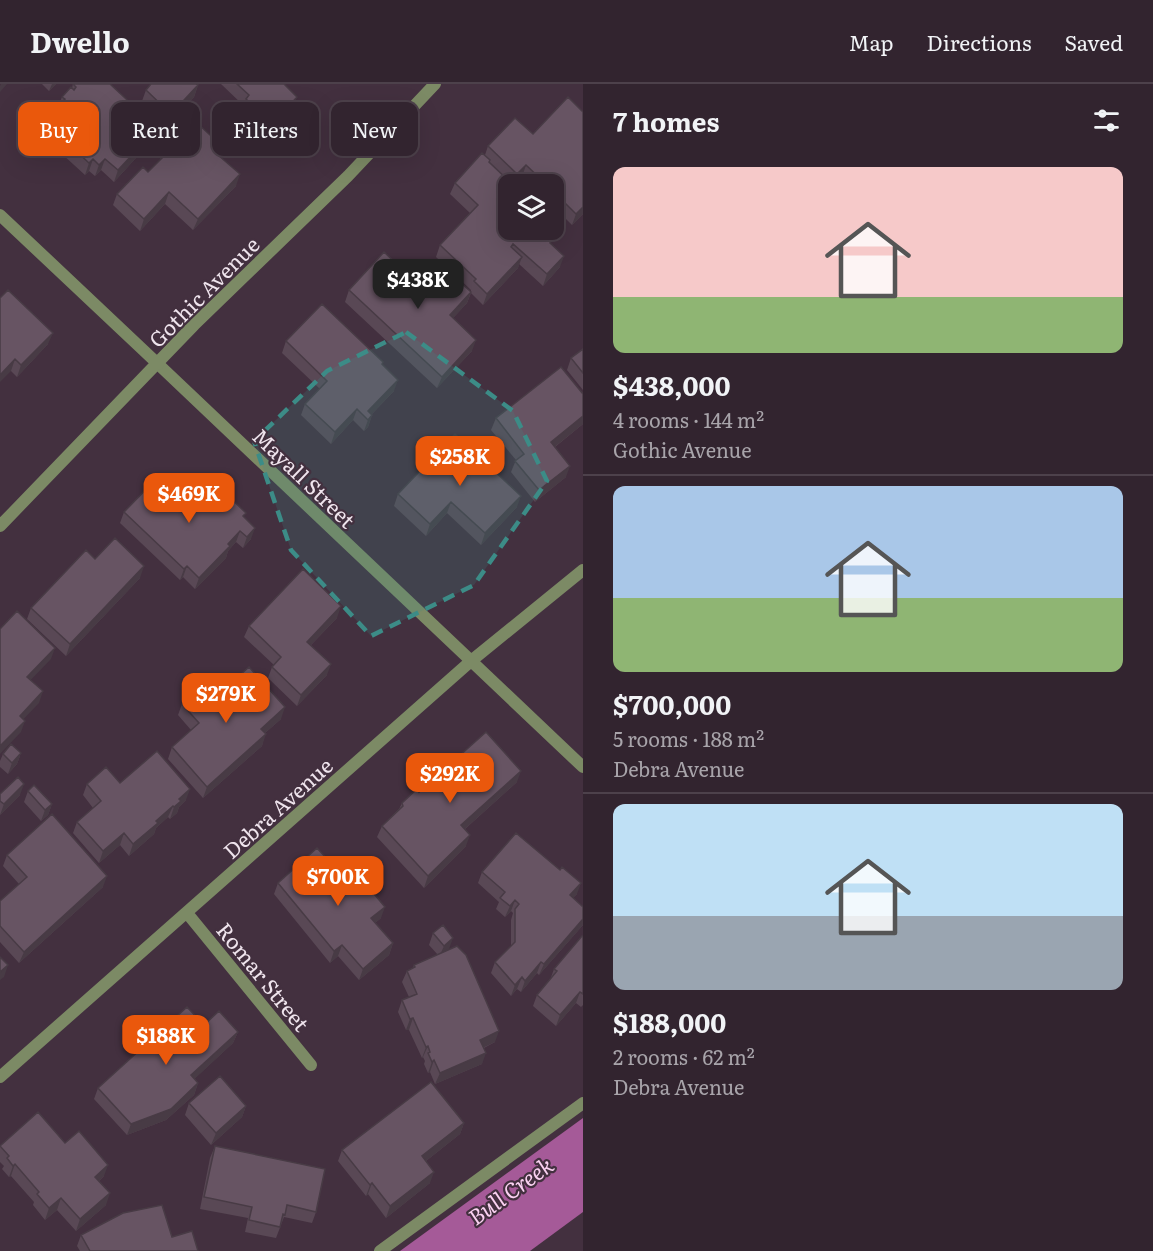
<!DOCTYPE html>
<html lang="en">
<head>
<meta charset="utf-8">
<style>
  :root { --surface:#32242f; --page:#3d303b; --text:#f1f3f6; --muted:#a8a4aa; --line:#4d414b; --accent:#ea580c }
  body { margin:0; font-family:Literata,serif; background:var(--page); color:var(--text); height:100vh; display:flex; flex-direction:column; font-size:22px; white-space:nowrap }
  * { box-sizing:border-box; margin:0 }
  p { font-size:20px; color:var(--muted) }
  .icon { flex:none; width:33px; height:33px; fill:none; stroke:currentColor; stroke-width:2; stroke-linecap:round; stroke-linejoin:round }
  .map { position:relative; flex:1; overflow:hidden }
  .details { display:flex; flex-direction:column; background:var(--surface); width:570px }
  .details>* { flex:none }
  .hud { position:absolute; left:18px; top:18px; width:474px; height:54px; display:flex; gap:12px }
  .buttons { position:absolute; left:498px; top:90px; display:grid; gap:12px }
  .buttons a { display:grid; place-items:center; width:66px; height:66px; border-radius:12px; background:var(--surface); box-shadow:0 6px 24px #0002,0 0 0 2px var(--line); font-size:30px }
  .price { position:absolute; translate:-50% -51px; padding:0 14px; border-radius:12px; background:var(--accent); color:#fff; font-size:20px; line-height:39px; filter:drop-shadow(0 2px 3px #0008) }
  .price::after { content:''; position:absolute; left:50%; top:36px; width:18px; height:14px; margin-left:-9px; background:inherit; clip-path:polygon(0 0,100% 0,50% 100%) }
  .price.on { background:#222; color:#fff }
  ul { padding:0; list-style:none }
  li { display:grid; align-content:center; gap:12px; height:318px; padding:0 30px }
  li+li { border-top:2px solid var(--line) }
  li span { display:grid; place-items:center; height:186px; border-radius:12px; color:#555 }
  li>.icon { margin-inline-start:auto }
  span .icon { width:108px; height:108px; fill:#fffc; stroke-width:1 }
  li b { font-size:26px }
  h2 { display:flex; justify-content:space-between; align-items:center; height:72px; padding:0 30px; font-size:26px }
  .tag { padding:0 21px; border-radius:12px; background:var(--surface); box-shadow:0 6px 24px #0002,0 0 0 2px var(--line); font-size:21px; line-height:54px }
  .tag.on { background:var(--accent); color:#fff }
  header { display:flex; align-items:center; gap:36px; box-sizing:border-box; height:84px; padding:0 30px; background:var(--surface); border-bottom:2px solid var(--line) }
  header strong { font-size:28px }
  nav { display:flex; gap:33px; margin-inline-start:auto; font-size:21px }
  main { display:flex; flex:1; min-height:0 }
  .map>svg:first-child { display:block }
</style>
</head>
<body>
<header>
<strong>Dwello</strong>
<nav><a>Map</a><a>Directions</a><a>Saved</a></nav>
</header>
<main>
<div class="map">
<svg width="583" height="1167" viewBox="0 0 583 1167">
  <rect width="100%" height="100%" fill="#43303f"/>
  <path fill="#a55a98" d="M 583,1034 L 583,1128 L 530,1167 L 400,1167 Z"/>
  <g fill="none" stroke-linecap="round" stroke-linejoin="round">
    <path stroke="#7c8a65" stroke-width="12" d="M 380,1167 L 583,1019"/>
    <path stroke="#7c8a65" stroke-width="12" d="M 158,280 L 583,683
      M 187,829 L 311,981
      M 0,993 L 471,577 L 583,486"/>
    <path stroke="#7c8a65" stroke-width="12" d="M 0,131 L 158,280
      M 0,442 L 194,241 L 348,92 L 435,0"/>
  </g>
  <path fill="#594855" d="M 42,0 L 56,0 L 49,7 Z
    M 73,0 L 139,27 L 135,39 L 146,63 L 114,98 L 101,86 L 95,92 L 89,87 L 85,91 L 39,49 L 49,27 L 59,20 L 62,13 L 72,4 Z
    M 221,0 L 284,0 L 293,24 L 268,51 L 241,27 L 243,21 Z
    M 198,1 L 194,13 L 188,19 L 197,39 L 221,73 L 236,102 L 193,146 L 165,120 L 140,147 L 113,121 L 117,110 L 148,88 L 161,75 L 153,67 L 157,55 L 184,23 L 167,41 L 142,17 L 146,6 Z
    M 583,28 L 583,130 L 572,141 L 554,123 L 554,100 L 530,100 L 522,93 L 514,100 L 512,100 L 510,98 L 505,110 L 551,160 L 560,183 L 543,202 L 519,180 L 518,184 L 483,221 L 471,209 L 467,219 L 453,234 L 472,267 L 437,304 L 345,218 L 349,206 L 419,201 L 471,207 L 471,206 L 436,173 L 440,161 L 470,129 L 450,110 L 455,99 L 485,71 L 488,62 L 533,50 Z
    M 0,214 L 48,260 L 17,293 L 11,287 Z
    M 286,257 L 383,278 L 383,281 L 394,307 L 371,331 L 372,331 L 368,343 L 364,347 L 353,336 L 331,360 L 301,331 L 305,320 L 320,305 L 282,269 Z
    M 583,265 L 583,306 L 567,286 L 571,274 Z
    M 583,310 L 583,340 L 555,363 L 566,393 L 535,418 L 511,388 L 516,376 L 491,346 L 496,334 Z
    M 398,410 L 517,423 L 481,461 L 447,429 L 426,452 L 394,422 Z
    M 194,423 L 244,433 L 251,455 L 243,464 L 236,458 L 228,467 L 226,474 L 195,505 L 183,493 L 180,496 L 120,439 L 124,428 Z
    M 95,475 L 140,494 L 66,572 L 27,535 L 31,524 Z
    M 337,534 L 311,561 L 327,591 L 297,622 L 268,594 L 272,583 L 274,581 L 244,553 L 249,542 Z
    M 230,600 L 281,635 L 265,649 L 262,662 L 203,714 L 168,675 L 172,663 L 191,646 L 178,631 L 182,620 L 228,605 Z
    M 21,669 L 17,680 L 8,690 L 0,683 L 0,677 L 3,670 Z
    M 517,698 L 465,745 L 466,762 L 424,804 L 377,753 L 382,742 L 399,725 L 402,719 L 419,708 Z
    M 120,699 L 186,716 L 179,723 L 177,729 L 170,735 L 168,733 L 156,744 L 154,750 L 129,772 L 120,761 L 99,779 L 73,749 L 77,738 L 93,724 L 83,711 L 87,700 Z
    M 28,707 L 52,720 L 48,731 L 41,737 L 24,718 Z
    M 0,710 L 20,711 L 0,731 Z
    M 7,771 L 103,803 L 19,879 L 0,858 L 0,817 L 19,800 L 3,782 Z
    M 482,788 L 577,810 L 573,814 L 583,823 L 583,841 L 539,891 L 537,889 L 521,908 L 517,905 L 511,912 L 491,889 L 495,878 L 511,862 L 511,836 L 513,829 L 511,827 L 505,833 L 496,825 L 499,818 L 478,799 Z
    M 348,798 L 372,809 L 381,834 L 375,839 L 393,859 L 389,871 L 359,896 L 338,872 L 330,879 L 274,810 L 278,799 Z
    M 433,849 L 449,865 L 447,867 L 495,958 L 484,964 L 482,980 L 435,1000 L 430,988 L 428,989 L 424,980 L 425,977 L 423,973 L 422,974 L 409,946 L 406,946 L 398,928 L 402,916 L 409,913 L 402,898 L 407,887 L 413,884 L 414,881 L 438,871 L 429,861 Z
    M 583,853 L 583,921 L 581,923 L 576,919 L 556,942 L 533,922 L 537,911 L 550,896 L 554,885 Z
    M 204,941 L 238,948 L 233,959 L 194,995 L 198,999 L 194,1011 L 166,1036 L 127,1051 L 94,1015 L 98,1004 Z
    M 189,1019 L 246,1022 L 242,1033 L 211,1061 L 185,1031 Z
    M 464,1039 L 460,1050 L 426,1077 L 430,1099 L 386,1134 L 368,1110 L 366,1112 L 338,1077 L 342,1066 Z
    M 65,1059 L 104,1092 L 99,1097 L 106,1121 L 76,1147 L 57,1126 L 45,1136 L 33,1121 L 34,1118 L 11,1092 L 9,1093 L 2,1085 L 4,1082 L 0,1078 L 0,1062 Z
    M 215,1062 L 316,1128 L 312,1139 L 284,1133 L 276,1154 L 245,1148 L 248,1134 L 200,1125 L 210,1074 Z
    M 81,1151 L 198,1167 L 80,1167 L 77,1162 Z"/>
  <path fill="#483b45" d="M 1,0 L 7,0 L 0,8 L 0,2 Z
    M 52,0 L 56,0 L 49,7 Z
    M 198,1 L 194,13 L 167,41 L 171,30 Z
    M 297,13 L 293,24 L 268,51 L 272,40 Z
    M 139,27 L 135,39 L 132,36 Z
    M 150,52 L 146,63 L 114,98 L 118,86 Z
    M 93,75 L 89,87 L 85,91 L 89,79 Z
    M 105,75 L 101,86 L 95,92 L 99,81 Z
    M 526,81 L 522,93 L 514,100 L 517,90 Z
    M 240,90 L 236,102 L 193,146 L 198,135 Z
    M 510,98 L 506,109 L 497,118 L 501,107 Z
    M 169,108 L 165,120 L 140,147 L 144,135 Z
    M 583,123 L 583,130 L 572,141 L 576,130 Z
    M 564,172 L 560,183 L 543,202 L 547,190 Z
    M 522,173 L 518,184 L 483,221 L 487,210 Z
    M 471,208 L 467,219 L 446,242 L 450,231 Z
    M 53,249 L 48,260 L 17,293 L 21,281 Z
    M 476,256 L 472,267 L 437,304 L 442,293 Z
    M 15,275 L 11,287 L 0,298 L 0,291 Z
    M 398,296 L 394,307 L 367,335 L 368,327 Z
    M 357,325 L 353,336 L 331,360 L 335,348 Z
    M 372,331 L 368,343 L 364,347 L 368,336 Z
    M 583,332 L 583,340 L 547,369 L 551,358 Z
    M 570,382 L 566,393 L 535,418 L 539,406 Z
    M 521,412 L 517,423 L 481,461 L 485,449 Z
    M 451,418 L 447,429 L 426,452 L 430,440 Z
    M 255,444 L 251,455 L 243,464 L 247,453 Z
    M 240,447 L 236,458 L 228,467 L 226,474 L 195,505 L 199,494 L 228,460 Z
    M 144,482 L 140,494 L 66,572 L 70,560 Z
    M 187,482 L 183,493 L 180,496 L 184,485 Z
    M 341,522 L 337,534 L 303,569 L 307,558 Z
    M 55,564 L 51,575 L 23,604 L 27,593 Z
    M 331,580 L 327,591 L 297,622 L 301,611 Z
    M 43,607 L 39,619 L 16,643 L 20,632 Z
    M 285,623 L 281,635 L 257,656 L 261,645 Z
    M 25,637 L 21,648 L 0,670 L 0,662 Z
    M 266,650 L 262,662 L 203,714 L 207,703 Z
    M 21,669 L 17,680 L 8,690 L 12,679 Z
    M 521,687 L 517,698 L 457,752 L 461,741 Z
    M 24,700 L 20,711 L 0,731 L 4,720 Z
    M 190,705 L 186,716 L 179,723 L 177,729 L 170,735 L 174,723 L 179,715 Z
    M 52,720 L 48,731 L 41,737 L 45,726 Z
    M 173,722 L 168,733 L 156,744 L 154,750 L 129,772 L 133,760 L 156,737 Z
    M 124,749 L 120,761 L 99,779 L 103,767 Z
    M 470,751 L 466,762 L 424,804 L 428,792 Z
    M 107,792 L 103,803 L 19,879 L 24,868 Z
    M 581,799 L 577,810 L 566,823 L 570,811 Z
    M 515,816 L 511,827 L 505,833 L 510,822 Z
    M 385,823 L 381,834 L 367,846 L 371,834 Z
    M 583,835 L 583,841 L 539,891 L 544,880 Z
    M 453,854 L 449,865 L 439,873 L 444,862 Z
    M 393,859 L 389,871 L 359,896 L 363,885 Z
    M 342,861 L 338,872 L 330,879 L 334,867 Z
    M 541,878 L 537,889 L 521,908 L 525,897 Z
    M 8,881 L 4,893 L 0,896 L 0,888 Z
    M 522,893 L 517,905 L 511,912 L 515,901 Z
    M 580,908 L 576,919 L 556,942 L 560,931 Z
    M 413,934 L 409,946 L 406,946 L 410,935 Z
    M 499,947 L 495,958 L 476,967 L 480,956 Z
    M 238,948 L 233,959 L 187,1002 L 191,991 Z
    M 428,962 L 423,973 L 422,974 L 426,963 Z
    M 486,969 L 482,980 L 435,1000 L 440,989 Z
    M 434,976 L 430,988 L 428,989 L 432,978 Z
    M 198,999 L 194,1011 L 166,1036 L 127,1051 L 131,1040 Z
    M 246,1022 L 242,1033 L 211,1061 L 216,1049 Z
    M 464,1039 L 460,1050 L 417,1084 L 422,1072 Z
    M 15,1080 L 11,1092 L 9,1093 L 13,1082 Z
    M 108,1081 L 104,1092 L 91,1104 L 95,1093 Z
    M 434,1088 L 430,1099 L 386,1134 L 390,1122 Z
    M 372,1099 L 368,1110 L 366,1112 L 370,1101 Z
    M 110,1109 L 106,1121 L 76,1147 L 80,1135 Z
    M 61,1114 L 57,1126 L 45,1136 L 49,1124 Z"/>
  <path fill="#675463" stroke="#483b45" stroke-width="1.5" d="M 73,0 L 110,0 L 139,27 L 132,36 L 150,52 L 118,86 L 105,75 L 99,81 L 93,75 L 89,79 L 44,37 L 51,30 L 49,27 L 57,18 L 60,20 L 65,15 L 62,13 L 71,3 L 74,6 L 76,3 Z
    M 151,0 L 196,0 L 198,1 L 171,30 L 146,6 Z
    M 237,0 L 284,0 L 297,13 L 272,40 L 246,15 L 249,11 Z
    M 568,13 L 583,28 L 583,123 L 576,130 L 554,108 L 554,100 L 546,100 L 526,81 L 517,90 L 488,62 L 515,34 L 533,50 Z
    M 187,19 L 200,31 L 195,37 L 224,64 L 218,71 L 240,90 L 198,135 L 169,108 L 144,135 L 117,110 L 143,83 L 148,88 L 169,67 L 157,55 Z
    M 482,69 L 490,76 L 489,78 L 510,98 L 501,107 L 508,113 L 508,146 L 543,146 L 553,155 L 550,159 L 564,172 L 547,190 L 513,160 L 511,163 L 522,173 L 487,210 L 474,197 L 476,195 L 440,161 L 478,121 L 455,99 Z
    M 384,168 L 419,201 L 440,179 L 471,208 L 450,231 L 476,256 L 442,293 L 349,206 Z
    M 8,206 L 53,249 L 21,281 L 15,275 L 0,291 L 0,214 Z
    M 322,220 L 383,278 L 382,280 L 398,296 L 368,327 L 372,331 L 368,336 L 357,325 L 335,348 L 305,320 L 327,297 L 286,257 Z
    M 583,265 L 583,289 L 571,274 Z
    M 561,283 L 583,310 L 583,332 L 551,358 L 570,382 L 539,406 L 515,377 L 524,370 L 496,334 Z
    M 455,350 L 521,412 L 485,449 L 451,418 L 430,440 L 398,410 Z
    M 160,391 L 194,423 L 216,400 L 246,429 L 243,432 L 255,444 L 247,453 L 240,447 L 228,460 L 230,462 L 199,494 L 187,482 L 184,485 L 124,428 Z
    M 115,454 L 144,482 L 70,560 L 31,524 L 86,466 L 95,475 Z
    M 303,485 L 341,522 L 307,558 L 331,580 L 301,611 L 272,583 L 281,573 L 249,542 Z
    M 17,527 L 55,564 L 27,593 L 43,607 L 20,632 L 25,637 L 0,662 L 0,545 Z
    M 249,583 L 285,623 L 261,645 L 266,650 L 207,703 L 172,663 L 199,639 L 182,620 L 215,591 L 236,614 L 239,610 L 230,600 Z
    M 486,648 L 521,687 L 461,741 L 470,751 L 428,792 L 382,742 L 403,722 L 402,719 L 417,705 L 419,708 Z
    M 11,660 L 21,669 L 12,679 L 3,670 Z
    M 157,667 L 190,705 L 179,715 L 181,717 L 174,723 L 173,722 L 156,737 L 158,739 L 133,760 L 124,749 L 103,767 L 77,738 L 101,717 L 87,700 L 106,683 L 120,699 Z
    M 18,693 L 24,700 L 4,720 L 0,717 L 0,710 Z
    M 34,701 L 52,720 L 45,726 L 28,707 Z
    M 52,730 L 107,792 L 24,868 L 0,842 L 0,817 L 27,793 L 7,771 Z
    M 516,749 L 560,786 L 562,783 L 581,799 L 570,811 L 583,823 L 583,835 L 544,880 L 541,878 L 525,897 L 522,893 L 515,901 L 495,878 L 515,858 L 515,825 L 519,820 L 515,816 L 510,822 L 500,814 L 505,808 L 482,788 Z
    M 317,764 L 348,798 L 362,785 L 375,801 L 370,805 L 385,823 L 371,834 L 393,859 L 363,885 L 342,861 L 334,867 L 278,799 Z
    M 443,841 L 453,854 L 444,862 L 433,849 Z
    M 582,852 L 583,853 L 583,910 L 580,908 L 560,931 L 537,911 L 557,887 L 554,885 Z
    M 457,862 L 466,871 L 499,947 L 480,956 L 486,969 L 440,989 L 434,976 L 432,978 L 428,969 L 430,968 L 428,962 L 426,963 L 413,934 L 410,935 L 402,916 L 417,910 L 407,887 L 415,883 L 414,881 Z
    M 0,873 L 8,881 L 0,888 Z
    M 187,923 L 204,941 L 219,927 L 238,948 L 191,991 L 198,999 L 171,1025 L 131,1040 L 98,1004 Z
    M 220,992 L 246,1022 L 216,1049 L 189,1019 Z
    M 431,998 L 464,1039 L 422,1072 L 434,1088 L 390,1122 L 372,1099 L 370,1101 L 342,1066 Z
    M 38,1028 L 65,1059 L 79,1047 L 108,1081 L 95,1093 L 110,1109 L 80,1135 L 61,1114 L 49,1124 L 37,1110 L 39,1108 L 15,1080 L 13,1082 L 7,1074 L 9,1072 L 0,1062 Z
    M 215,1062 L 325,1085 L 316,1128 L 287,1121 L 285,1131 L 283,1130 L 280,1143 L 249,1136 L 252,1123 L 204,1113 Z
    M 162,1121 L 172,1153 L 192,1147 L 198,1167 L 90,1167 L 81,1151 L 123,1129 Z"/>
  <path fill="#3c8c87" fill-opacity="0.2" stroke="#3c8c87" stroke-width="4.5" stroke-dasharray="12 8" stroke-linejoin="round" d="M 406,248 L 513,327 L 547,397 L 474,501 L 371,552 L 291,466 L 254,357 L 327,287 Z"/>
  <g text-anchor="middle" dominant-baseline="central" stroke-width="4.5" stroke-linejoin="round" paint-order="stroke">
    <g font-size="21" fill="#efe4ed" stroke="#43303f">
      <text transform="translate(203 207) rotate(-45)">Gothic Avenue</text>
      <text transform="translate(305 393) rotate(44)">Mayall Street</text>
      <text transform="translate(277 723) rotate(-42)">Debra Avenue</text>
      <text transform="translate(264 892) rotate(51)">Romar Street</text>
    </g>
    <g font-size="22" font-style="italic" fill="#fbd2f2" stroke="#43303f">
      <text transform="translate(510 1106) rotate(-36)">Bull Creek</text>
    </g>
  </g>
</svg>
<div class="buttons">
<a><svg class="icon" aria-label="layers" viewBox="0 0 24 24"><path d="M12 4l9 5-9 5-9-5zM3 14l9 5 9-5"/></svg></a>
</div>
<b class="price on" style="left:418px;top:226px">$438K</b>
<b class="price" style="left:460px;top:403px">$258K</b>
<b class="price" style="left:189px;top:440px">$469K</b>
<b class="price" style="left:226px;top:640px">$279K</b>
<b class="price" style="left:450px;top:720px">$292K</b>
<b class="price" style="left:338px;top:823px">$700K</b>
<b class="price" style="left:166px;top:982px">$188K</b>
<div class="hud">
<a class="tag on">Buy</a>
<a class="tag">Rent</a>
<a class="tag">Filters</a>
<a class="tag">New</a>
</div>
</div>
<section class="details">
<h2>7 homes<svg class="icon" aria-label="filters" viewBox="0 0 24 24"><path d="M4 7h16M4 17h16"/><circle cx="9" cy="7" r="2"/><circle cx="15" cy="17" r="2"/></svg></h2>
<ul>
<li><span style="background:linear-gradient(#f6c9c9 70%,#8fb573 0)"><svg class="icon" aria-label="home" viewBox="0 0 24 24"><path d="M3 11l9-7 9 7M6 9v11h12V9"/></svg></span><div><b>$438,000</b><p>4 rooms · 144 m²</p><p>Gothic Avenue</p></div></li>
<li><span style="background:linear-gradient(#a9c7e8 60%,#8fb573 0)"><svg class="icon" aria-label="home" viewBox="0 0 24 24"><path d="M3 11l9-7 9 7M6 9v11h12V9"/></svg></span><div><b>$700,000</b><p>5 rooms · 188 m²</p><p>Debra Avenue</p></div></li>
<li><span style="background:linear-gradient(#bfe0f5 60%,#9aa5b1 0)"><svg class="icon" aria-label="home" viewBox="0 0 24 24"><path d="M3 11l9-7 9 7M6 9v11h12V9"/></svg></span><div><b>$188,000</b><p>2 rooms · 62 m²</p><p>Debra Avenue</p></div></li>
</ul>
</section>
</main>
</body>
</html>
